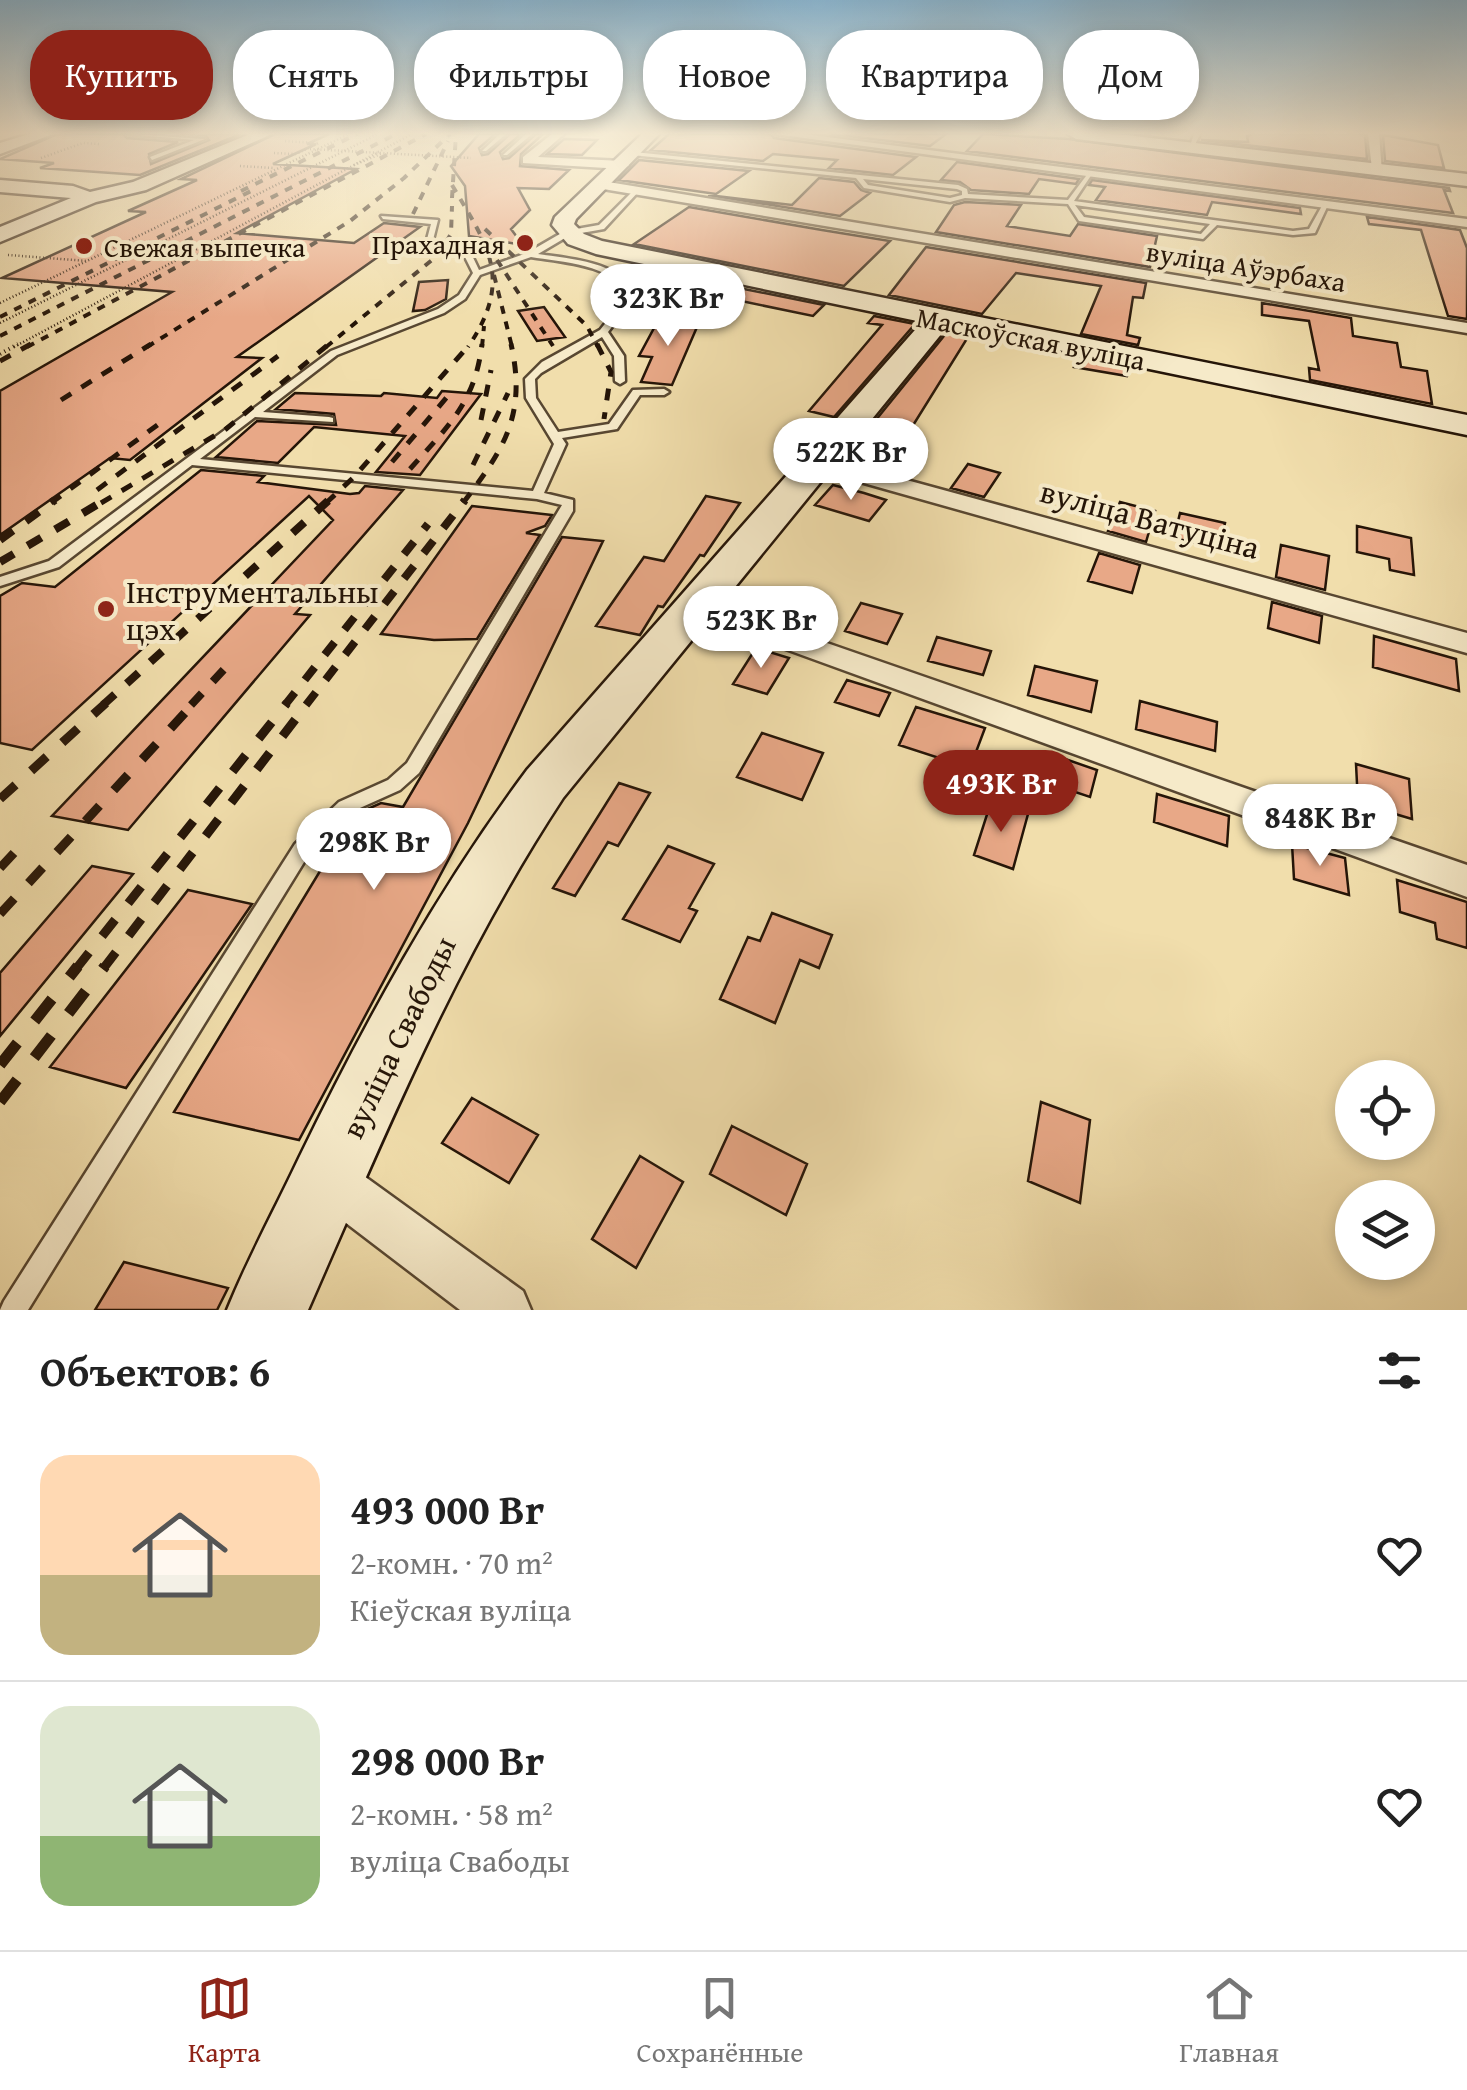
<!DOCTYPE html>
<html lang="ru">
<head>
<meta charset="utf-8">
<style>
  :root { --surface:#fff; --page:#f2f2f2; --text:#222; --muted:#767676; --line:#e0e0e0; --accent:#8f2418 }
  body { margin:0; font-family:"Gentium Book Plus",serif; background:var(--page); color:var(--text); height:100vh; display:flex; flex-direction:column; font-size:38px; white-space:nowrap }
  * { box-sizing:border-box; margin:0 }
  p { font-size:32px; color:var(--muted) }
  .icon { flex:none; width:55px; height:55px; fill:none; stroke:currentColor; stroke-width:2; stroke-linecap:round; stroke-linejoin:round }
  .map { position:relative; height:1310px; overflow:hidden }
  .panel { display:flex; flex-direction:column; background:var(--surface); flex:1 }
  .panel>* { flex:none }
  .guide { position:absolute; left:30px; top:30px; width:1408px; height:90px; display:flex; gap:20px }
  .tools { position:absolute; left:1335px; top:1060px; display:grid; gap:20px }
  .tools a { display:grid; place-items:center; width:100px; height:100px; border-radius:50%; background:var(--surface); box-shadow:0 5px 15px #0003; font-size:50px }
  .price { position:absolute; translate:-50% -85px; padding:0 22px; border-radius:35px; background:#fff; color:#222; font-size:32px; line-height:65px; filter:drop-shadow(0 2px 5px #0008) }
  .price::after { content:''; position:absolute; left:50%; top:60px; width:30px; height:22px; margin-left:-15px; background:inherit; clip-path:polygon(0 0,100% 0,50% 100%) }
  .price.on { background:var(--accent); color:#fff }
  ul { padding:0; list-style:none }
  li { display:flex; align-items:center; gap:30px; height:250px; padding:0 40px }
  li+li { border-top:2px solid var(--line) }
  li span { display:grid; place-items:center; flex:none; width:280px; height:200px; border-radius:30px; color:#555 }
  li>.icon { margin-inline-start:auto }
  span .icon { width:120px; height:120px; fill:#fffc; stroke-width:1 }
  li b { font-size:42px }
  h2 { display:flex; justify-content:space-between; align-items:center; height:120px; padding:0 40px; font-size:42px }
  .pill { padding:0 35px; border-radius:40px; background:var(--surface); box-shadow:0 5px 15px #0003; font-size:35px; line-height:90px }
  .pill.on { background:var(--accent); color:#fff }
  .menu { display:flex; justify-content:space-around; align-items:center; height:140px; border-top:2px solid var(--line); background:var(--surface); font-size:28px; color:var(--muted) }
  .menu a { display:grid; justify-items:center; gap:5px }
  .menu .on { color:var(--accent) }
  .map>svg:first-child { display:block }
</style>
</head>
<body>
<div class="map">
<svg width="1467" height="1310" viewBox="0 0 1467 1310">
  <rect width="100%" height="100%" fill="#f1deac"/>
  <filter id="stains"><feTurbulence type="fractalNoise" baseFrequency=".002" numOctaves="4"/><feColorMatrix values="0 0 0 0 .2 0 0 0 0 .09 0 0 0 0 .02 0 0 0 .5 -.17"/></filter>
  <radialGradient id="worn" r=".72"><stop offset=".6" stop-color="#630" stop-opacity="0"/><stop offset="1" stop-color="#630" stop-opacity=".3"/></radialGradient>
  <path fill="#e8a887" stroke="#251508" stroke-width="2.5" d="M 57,134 L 123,134 L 127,138 L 178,142 L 149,154 L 151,164 L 209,140 L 205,135 L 180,134 L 241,134 L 140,175 L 40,168 L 54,163 L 0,159 Z
    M 275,134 L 329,134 L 307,144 L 316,144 L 273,164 L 356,169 L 237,233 L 354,243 L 384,223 L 420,227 L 237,357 L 262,358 L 130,460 L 110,458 L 0,535 L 0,391 L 172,292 L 2,278 L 146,212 L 128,211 L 197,180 L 181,179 Z
    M 479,134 L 495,134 L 479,148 L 482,155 L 488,154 L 510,134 L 521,134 L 500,152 L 503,159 L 509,158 L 536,134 L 543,134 L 521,154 L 520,166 L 569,170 L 549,189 L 518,188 L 530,210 L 511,229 L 523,245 L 469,236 L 465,186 L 451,166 Z
    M 669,134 L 771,134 L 774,138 L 916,157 L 893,175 L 829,168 L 837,160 L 773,154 L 763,161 L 651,150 Z
    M 831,134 L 946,134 L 930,146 Z
    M 983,134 L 1069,139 L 1449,188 L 1450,191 L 1444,190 L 1453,213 L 967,151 Z
    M 1253,134 L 1365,134 L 1367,159 L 1201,140 L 1248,142 L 1247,136 Z
    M 1383,135 L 1438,145 L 1444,168 L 1385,161 Z
    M 564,139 L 597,140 L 582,155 L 547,154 Z
    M 639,160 L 749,171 L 716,194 L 619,180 Z
    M 957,162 L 1079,179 L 1076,184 L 1039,179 L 1029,194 L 971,190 L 960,182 L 941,180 Z
    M 819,178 L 854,182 L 861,190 L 870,193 L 840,216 L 708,195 L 792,205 Z
    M 1092,180 L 1300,208 L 1301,214 L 1212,202 L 1207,215 L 1096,200 L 1105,187 L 1089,185 Z
    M 965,202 L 1021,205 L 1007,226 L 1070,236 L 1078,224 L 1157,236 L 1150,267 L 936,232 L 954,205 Z
    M 689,207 L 822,230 L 890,241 L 844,286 L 634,244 Z
    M 1367,217 L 1460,230 L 1467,248 L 1467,319 L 1448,316 L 1421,230 L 1369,224 Z
    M 926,247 L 1146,283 L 1143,298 L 1133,297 L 1127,335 L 1140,338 L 1138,345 L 1081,334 L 1101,286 L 1016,273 L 982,314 L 889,295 Z
    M 448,280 L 446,299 L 425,310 L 413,311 L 419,282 Z
    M 739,288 L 824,305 L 813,316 L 722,297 L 722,289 Z
    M 1262,303 L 1351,318 L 1353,336 L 1397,343 L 1401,367 L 1427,371 L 1432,404 L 1310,380 L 1309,368 L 1319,370 L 1309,321 L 1262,315 Z
    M 544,307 L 565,337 L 537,341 L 518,311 Z
    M 874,316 L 915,324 L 834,417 L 809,411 L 882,325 L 868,323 Z
    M 660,317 L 700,320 L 672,385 L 641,382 L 652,357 L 639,356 Z
    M 948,331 L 968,337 L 907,435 L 871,426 Z
    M 1078,358 L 1130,369 L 1127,376 L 1074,367 Z
    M 442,391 L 481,394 L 420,475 L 376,472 L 405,436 L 314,427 L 278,463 L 216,457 L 257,421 L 336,425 L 334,414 L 276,409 L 295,393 L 381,396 L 384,393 L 437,398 Z
    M 968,464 L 1000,473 L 984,497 L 951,488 Z
    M 201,470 L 264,476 L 258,482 L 350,494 L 359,493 L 365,486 L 403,490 L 295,614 L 310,615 L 128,830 L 52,816 L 333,520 L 309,496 L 32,750 L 0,743 L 0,596 L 22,583 L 55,587 Z
    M 833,485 L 864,493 L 886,500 L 869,521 L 815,505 Z
    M 706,496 L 740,503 L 704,556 L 700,555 L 663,607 L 658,606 L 640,635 L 596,626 L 644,557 L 664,561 Z
    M 1120,502 L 1155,511 L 1146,542 L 1108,531 Z
    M 472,506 L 552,515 L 545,526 L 526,533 L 540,535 L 477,639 L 434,640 L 381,634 Z
    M 1180,513 L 1225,523 L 1220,549 L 1174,538 Z
    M 1357,526 L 1411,538 L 1414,575 L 1390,570 L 1389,559 L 1357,552 Z
    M 562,537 L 603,541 L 468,823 L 299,1140 L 174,1112 L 354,815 L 381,803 L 403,807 Z
    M 1281,545 L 1329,556 L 1325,590 L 1276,577 Z
    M 1099,553 L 1140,565 L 1132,593 L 1088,581 Z
    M 1272,602 L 1322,616 L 1319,643 L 1268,628 Z
    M 861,603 L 902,614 L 887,644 L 845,631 Z
    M 1374,636 L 1456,659 L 1459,691 L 1373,667 Z
    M 937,637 L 991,651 L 983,675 L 928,661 Z
    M 756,648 L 789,658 L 767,694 L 733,684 Z
    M 1035,666 L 1097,681 L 1091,712 L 1028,695 Z
    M 847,680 L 890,693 L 879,716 L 835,702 Z
    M 1140,701 L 1217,722 L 1215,751 L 1136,729 Z
    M 916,707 L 985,728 L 970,768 L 899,745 Z
    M 762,733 L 823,753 L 802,800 L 737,777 Z
    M 1065,759 L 1097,770 L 1090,797 L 1057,786 Z
    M 1356,764 L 1409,779 L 1412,819 L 1358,803 Z
    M 619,783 L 650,793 L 618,846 L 608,842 L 575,896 L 553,888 Z
    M 1157,794 L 1229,816 L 1227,846 L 1154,822 Z
    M 991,802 L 1028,814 L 1013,869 L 974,855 Z
    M 1292,844 L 1345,858 L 1349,895 L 1294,879 Z
    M 668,846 L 714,864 L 689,908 L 697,911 L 680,942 L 623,919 Z
    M 92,866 L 133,874 L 0,1036 L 0,973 Z
    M 1397,880 L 1467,902 L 1467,948 L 1437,939 L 1435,923 L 1400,912 Z
    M 188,890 L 252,904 L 126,1088 L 50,1067 Z
    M 772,913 L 832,935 L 819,968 L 800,960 L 775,1023 L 720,999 L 748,937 L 760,941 Z
    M 472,1098 L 538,1135 L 509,1183 L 442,1143 Z
    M 1041,1102 L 1090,1120 L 1080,1203 L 1028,1181 Z
    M 732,1126 L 807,1164 L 786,1215 L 710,1174 Z
    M 640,1156 L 683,1182 L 636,1268 L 592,1239 Z
    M 124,1262 L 228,1288 L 217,1310 L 95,1310 Z"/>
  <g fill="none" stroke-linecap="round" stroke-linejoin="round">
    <defs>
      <path id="lane" d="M 127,134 L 205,139 L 152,160 L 150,157 L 194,140 Z
        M 500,134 L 506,134 L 486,151 L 482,151 Z
        M 526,134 L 532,134 L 507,155 L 503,155 Z
        M 1194,134 L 1200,134 L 1193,149 L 1189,149 Z
        M 634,152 L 958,185 L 967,189 L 968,194 L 1068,200 L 1089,172 L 1092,174 L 1074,201 L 1293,231 L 1309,229 L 1323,204 L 1328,205 L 1315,233 L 1293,235 L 1217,225 L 1203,239 L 1079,221 L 1068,204 L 965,198 L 950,202 L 864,188 L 856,178 L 632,155 ZM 863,179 L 957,189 L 962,191 L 962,195 L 950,198 L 868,185 ZM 1075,205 L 1210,224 L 1201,234 L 1084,217 Z
        M 635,189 L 640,190 L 604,229 L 570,235 L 538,254 C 571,259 620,261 636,295 L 608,332 L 624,356 L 625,381 L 620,384 L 615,381 L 614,356 L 602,337 L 541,373 L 535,379 L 536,398 L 558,432 L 609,424 L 633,390 L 664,389 L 669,392 L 664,395 L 640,395 L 617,429 L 562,438 L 566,444 L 544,493 L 573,500 L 573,511 L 419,773 L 400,790 L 351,812 L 309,854 L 28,1310 L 0,1310 L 4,1301 L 295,844 L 339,802 L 388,780 L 407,763 L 562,505 L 537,499 L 192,465 L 59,567 L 0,586 L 0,577 L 49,561 L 331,351 L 438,309 L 459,295 L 473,273 L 462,251 L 426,243 L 431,224 L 383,219 L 381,216 L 438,220 L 433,240 L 468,247 L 479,270 L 527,253 L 565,231 L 599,225 ZM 531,257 C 561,262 613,264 628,295 L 600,330 L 542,362 L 525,379 L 526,398 L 554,444 L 533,491 L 200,459 L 255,417 L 333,422 L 333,418 L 329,417 L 263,412 L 337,355 L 444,313 L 465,299 L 480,275 Z"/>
      <path id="street" d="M 552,134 L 564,134 L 538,157 L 623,161 L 629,165 L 623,169 L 523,163 L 523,157 Z
        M 775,134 L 804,134 L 1467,219 L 1467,227 Z
        M 1368,134 L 1379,134 L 1382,172 L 1372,169 Z
        M 602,181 L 1467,323 L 1467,333 L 597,188 L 597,182 Z
        M 815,455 L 1467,633 L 1467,653 L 807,467 L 803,462 Z
        M 694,597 L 1467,865 L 1467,897 L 684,612 L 680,606 L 684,600 Z
        M 329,1155 L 346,1163 L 523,1291 L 531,1310 L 460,1310 L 312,1197 L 304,1180 L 312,1163 Z"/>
      <path id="secondary" d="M 29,134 L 53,134 L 0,154 L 0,143 Z
        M 250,134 L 272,134 L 146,190 L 96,202 L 0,242 L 0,227 L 71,198 L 0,192 L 0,180 L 73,186 L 90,192 L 133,182 Z
        M 642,134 L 659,134 L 576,219 L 574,224 L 584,234 L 602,241 L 1467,415 L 1467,435 L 947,327 L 563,798 C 457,959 385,1134 308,1310 L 227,1310 C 248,1258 275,1209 299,1158 C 365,1022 436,892 527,770 L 922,322 L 596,254 L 568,244 L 552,225 L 555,217 Z
        M 1068,134 L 1116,134 L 1467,174 L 1467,186 L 1076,139 Z"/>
    </defs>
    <use href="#lane" stroke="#584731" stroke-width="5"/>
    <use href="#street" stroke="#584731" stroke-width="5"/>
    <use href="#secondary" stroke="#251508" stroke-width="5"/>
    <path stroke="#251508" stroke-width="2.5" stroke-dasharray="1 2.5" stroke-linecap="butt" d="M 274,153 L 296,154 L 319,143 L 283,141
      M 41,158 L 83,143 L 99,144
      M 354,165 L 383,153
      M 240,166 L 274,168
      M 8,255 L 87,261
      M 0,303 L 349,134
      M 0,323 L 378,134
      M 14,347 L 412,134"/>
    <path stroke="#251508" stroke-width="4" stroke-dasharray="1 4" stroke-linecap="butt" d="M 0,354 L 18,344"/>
    <use href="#lane" fill="#f6eac9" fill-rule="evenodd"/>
    <use href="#street" fill="#f6eac9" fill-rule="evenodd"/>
    <use href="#secondary" fill="#f6eac9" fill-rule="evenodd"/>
    <path stroke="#251508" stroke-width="4" stroke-dasharray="8 8" stroke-linecap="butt" d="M 452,185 C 488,246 514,279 468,347
      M 241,191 L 357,134
      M 452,198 L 456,134
      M 413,214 L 448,141
      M 485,229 L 587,326 L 598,347
      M 497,260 L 553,346
      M 494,275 L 512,347
      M 0,317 L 255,189
      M 0,336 L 396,134
      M 27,347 L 426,134
      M 147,347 L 350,221 L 404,178 L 450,134
      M 326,347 L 438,255 L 451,234 L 452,206
      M 482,347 L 484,326"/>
    <path stroke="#251508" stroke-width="5" stroke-dasharray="12 12" stroke-linecap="butt" d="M 597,344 L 611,372 L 604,419
      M 0,361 L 31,344
      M 61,400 L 151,344
      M 481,420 L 491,370
      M 392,462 L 447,397
      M 473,465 L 508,393
      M 410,469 C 448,426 475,403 482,344
      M 97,490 L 278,356
      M 51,503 L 167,418
      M 101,503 L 226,429 L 329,344
      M 326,503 L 354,477 L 470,344
      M 463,503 C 504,449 527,415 511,344"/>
    <path stroke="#251508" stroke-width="8" stroke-dasharray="16 16" stroke-linecap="butt" d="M 0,540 L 55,500
      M 0,562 L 105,500
      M 103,705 L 329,500
      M 191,705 L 229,664
      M 285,705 L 428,524
      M 306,705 L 465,500"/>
    <path stroke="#251508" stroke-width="9" stroke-dasharray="21 21" stroke-linecap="butt" d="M 0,799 L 106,703
      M 0,868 L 14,853
      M 0,914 L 194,703
      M 76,969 L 287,703
      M 103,969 L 308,703"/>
    <path stroke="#251508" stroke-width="11" stroke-dasharray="28 28" stroke-linecap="butt" d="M 0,1065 L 78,966
      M 0,1102 L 105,966"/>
    <path stroke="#251508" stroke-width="2.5" stroke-dasharray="1 2.5" stroke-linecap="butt" d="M 310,149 L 471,158"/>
  </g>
  <linearGradient id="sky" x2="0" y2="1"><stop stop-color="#8ab7d3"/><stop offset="0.42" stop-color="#f9f0da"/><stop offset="1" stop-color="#f9f0da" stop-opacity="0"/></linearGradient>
  <rect width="1467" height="317" fill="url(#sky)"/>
  <g fill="#8f2418" stroke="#f6eac9" stroke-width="4">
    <circle cx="525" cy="243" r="10"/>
    <circle cx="84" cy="246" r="10"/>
    <circle cx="106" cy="609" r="10"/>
  </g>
  <g text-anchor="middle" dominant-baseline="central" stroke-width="8" stroke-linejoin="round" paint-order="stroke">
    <g font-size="28" fill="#251508" stroke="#f6eac9" text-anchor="end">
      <text x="505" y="243">Прахадная</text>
      <text x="104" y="246" text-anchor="start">Свежая выпечка</text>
    </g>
    <g font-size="28" fill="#251508" stroke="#f6eac9">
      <text transform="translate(1246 266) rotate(9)">вуліца Аўэрбаха</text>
      <text transform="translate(1031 338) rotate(11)">Маскоўская вуліца</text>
    </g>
    <g font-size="32" fill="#251508" stroke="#f6eac9">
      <text transform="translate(1150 519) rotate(15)">вуліца Ватуціна</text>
      <text transform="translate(398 1037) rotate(-64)">вуліца Свабоды</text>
    </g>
    <g font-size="32" fill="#251508" stroke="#f6eac9" text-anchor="start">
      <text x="126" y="591">Інструментальны<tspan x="126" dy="37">цэх</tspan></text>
    </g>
  </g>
  <rect width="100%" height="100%" filter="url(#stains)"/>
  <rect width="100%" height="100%" fill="url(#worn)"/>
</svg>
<div class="tools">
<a><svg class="icon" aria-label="locate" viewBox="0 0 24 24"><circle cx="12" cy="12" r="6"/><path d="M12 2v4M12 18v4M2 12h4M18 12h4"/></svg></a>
<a><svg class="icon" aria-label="layers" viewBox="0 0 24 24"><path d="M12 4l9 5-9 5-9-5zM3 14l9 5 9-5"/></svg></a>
</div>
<b class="price" style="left:668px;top:349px">323K Br</b>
<b class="price" style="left:851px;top:503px">522K Br</b>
<b class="price" style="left:761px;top:671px">523K Br</b>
<b class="price on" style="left:1001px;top:835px">493K Br</b>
<b class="price" style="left:1320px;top:869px">848K Br</b>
<b class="price" style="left:374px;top:893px">298K Br</b>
<div class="guide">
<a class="pill on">Купить</a>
<a class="pill">Снять</a>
<a class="pill">Фильтры</a>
<a class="pill">Новое</a>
<a class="pill">Квартира</a>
<a class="pill">Дом</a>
</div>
</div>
<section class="panel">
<h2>Объектов: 6<svg class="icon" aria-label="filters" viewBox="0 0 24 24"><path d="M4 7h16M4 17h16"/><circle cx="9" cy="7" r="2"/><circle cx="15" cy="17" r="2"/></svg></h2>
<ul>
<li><span style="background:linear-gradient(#ffd9b3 60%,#c2b280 0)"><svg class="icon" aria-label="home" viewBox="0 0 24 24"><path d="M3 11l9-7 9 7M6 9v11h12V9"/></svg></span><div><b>493 000 Br</b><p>2-комн. · 70 m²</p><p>Кіеўская вуліца</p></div><svg class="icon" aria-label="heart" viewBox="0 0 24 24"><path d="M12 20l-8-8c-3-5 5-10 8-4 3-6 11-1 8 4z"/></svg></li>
<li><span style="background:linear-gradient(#dfe7d0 65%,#8fb573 0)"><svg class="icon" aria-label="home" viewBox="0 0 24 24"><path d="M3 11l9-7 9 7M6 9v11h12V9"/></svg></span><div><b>298 000 Br</b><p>2-комн. · 58 m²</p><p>вуліца Свабоды</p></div><svg class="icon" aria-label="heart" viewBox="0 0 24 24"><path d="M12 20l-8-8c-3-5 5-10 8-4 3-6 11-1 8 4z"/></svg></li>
</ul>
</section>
<nav class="menu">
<a class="on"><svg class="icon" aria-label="map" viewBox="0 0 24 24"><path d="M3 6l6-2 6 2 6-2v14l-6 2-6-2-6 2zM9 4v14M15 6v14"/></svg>Карта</a>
<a><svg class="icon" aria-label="saved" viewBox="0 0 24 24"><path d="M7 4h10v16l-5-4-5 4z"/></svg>Сохранённые</a>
<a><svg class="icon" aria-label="home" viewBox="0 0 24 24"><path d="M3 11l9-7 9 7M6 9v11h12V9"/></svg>Главная</a>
</nav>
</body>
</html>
